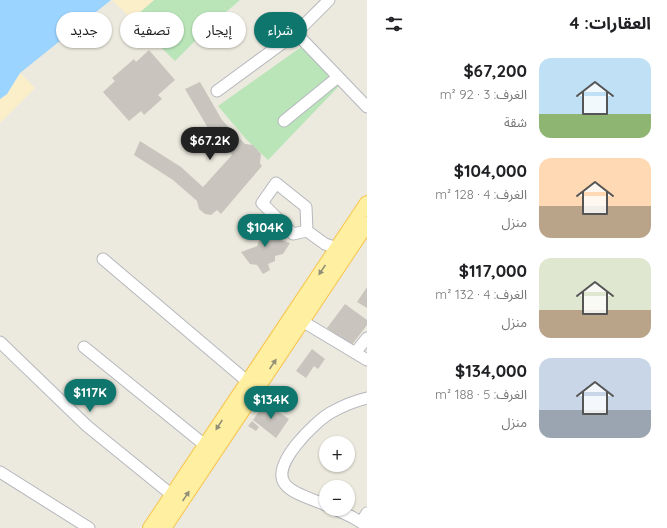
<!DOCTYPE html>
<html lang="ar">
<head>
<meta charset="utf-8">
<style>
  :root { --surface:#fff; --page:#f6f6f6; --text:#202124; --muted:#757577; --accent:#0f766e }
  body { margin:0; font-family:Quicksand,"Noto Sans Arabic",sans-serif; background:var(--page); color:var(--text); direction:rtl; height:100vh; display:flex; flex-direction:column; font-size:15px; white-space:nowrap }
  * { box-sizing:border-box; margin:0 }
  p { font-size:13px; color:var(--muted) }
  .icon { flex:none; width:22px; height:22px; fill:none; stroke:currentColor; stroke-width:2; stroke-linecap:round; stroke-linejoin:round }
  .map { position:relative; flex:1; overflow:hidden; direction:ltr }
  .side { display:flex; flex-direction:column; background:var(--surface); width:300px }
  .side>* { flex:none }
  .banner { position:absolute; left:12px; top:12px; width:295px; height:36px; direction:rtl; display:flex; gap:8px }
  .controls { position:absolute; left:319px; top:436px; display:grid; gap:8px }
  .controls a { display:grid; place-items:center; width:36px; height:36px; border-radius:50%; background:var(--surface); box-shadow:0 1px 3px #0004; font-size:20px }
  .price { position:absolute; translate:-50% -34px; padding:0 9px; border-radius:14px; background:var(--accent); color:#fff; font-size:13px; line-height:26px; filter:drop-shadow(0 1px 2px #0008) }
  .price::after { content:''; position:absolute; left:50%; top:24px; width:12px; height:9px; margin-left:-6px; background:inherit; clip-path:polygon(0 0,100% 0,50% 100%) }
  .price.on { background:#222; color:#fff }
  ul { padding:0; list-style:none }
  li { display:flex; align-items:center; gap:12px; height:100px; padding:0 16px }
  li span { display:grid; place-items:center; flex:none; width:112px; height:80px; border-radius:12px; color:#555 }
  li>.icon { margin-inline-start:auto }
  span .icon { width:48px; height:48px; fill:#fffc; stroke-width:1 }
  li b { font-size:17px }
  h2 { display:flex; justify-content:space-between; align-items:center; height:48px; padding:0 16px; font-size:17px }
  .pill { padding:0 14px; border-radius:18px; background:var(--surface); box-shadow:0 1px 3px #0004; font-size:14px; line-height:36px }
  .pill.on { background:var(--accent); color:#fff }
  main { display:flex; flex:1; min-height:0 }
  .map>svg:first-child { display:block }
</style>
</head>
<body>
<main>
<section class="side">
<h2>العقارات: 4<svg class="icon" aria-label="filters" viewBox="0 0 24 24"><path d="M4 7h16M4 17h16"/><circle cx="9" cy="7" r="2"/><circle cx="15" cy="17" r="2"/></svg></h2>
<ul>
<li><span style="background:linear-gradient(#bfe0f5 70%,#8fb573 0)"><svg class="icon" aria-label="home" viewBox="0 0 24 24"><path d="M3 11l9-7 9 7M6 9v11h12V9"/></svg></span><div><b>$67,200</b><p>الغرف: 3 · 92 m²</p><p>شقة</p></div></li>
<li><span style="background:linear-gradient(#ffd9b3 60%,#b9a48a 0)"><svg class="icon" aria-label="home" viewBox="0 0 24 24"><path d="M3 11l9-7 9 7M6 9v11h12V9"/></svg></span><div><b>$104,000</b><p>الغرف: 4 · 128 m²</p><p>منزل</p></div></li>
<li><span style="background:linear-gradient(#dfe7d0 65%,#b9a48a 0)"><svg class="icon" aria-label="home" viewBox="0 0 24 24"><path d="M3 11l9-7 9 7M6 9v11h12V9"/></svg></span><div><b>$117,000</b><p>الغرف: 4 · 132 m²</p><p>منزل</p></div></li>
<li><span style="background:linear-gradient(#c9d6e8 65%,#9aa5b1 0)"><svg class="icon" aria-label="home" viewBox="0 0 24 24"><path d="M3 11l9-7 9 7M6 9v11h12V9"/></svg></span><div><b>$134,000</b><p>الغرف: 5 · 188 m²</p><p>منزل</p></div></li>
</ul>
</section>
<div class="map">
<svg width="367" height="528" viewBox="0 0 367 528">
  <rect width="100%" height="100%" fill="#ece9de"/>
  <path fill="#b9e5b9" d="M 154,0 L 240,0 L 212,24 L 175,61 L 132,19 Z
    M 304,45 L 341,84 L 268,160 L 246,139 L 218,106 Z"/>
  <path fill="#fbefca" d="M 112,0 L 154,0 L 132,19 Z
    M 20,73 L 35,88 L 0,123 L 0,99 L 7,94 Z"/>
  <path fill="#9bd4ff" d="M 0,0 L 111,0 L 20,73 L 7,94 L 0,99 Z"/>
  <path fill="#c9c5be" d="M 149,50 L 175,80 L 158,95 L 162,99 L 144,115 L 141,111 L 129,121 L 103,92 L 115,81 L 112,78 L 134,59 L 136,62 Z
    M 200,82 L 222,120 L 245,144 L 253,145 L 261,154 L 260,163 L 262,166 L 221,214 L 217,210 L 211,215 L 205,214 L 199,209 L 197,201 L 173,180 L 134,155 L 140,141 L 181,167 L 203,187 L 232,155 L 208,128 L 185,89 Z
    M 262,221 L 266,229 L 272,229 L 278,239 L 290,243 L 283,254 L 275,256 L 275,261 L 268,264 L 270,270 L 263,274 L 257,265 L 250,264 L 241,252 L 257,246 L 259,241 L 252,224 Z
    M 367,287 L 367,308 L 357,302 Z
    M 345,304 L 367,320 L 367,325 L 351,346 L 327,328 Z
    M 312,349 L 325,359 L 318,369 L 314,366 L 306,378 L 296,371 Z
    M 265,403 L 289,419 L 276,438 L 253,420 Z
    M 252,421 L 259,427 L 256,431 L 248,426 Z"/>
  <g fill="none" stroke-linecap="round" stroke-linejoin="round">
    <defs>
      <path id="minor" d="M 296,33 L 329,0
        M 217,91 L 296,33 L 367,107
        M 284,121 L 338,77
        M 307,231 L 293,234 L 262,203 L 276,183 L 306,207 L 307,231 L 325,244 L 337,248
        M 103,259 L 248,382
        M 302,321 L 367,360
        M 0,342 L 87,426 L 172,495
        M 84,347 L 206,446
        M 355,353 L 367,338
        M 0,472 L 89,528
        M 326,505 C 315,500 292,494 285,484 C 270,465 315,422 330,413 C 342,406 354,401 367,398
        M 335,509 L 352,517 L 367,526
        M 361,522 L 367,513"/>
      <path id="major" d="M 150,528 L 367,203
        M 164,528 L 367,224"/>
    </defs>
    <use href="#minor" stroke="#b5b7bd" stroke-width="13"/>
    <use href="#major" stroke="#f7c54d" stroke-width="16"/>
    <use href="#minor" stroke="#fff" stroke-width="11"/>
    <use href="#major" stroke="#ffefa0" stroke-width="14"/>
  </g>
  <defs><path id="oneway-solid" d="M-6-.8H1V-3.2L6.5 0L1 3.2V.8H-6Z"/></defs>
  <g fill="#928f77">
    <use href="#oneway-solid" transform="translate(322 270) rotate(124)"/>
    <use href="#oneway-solid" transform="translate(273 364) rotate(-56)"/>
    <use href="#oneway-solid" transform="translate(219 425) rotate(123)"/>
    <use href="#oneway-solid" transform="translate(186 496) rotate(-56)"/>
  </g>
</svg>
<div class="controls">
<a>+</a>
<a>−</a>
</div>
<b class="price on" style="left:210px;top:161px">$67.2K</b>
<b class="price" style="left:265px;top:248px">$104K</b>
<b class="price" style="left:90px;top:413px">$117K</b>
<b class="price" style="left:271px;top:420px">$134K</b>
<div class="banner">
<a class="pill on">شراء</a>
<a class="pill">إيجار</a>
<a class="pill">تصفية</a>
<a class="pill">جديد</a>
</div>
</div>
</main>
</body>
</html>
